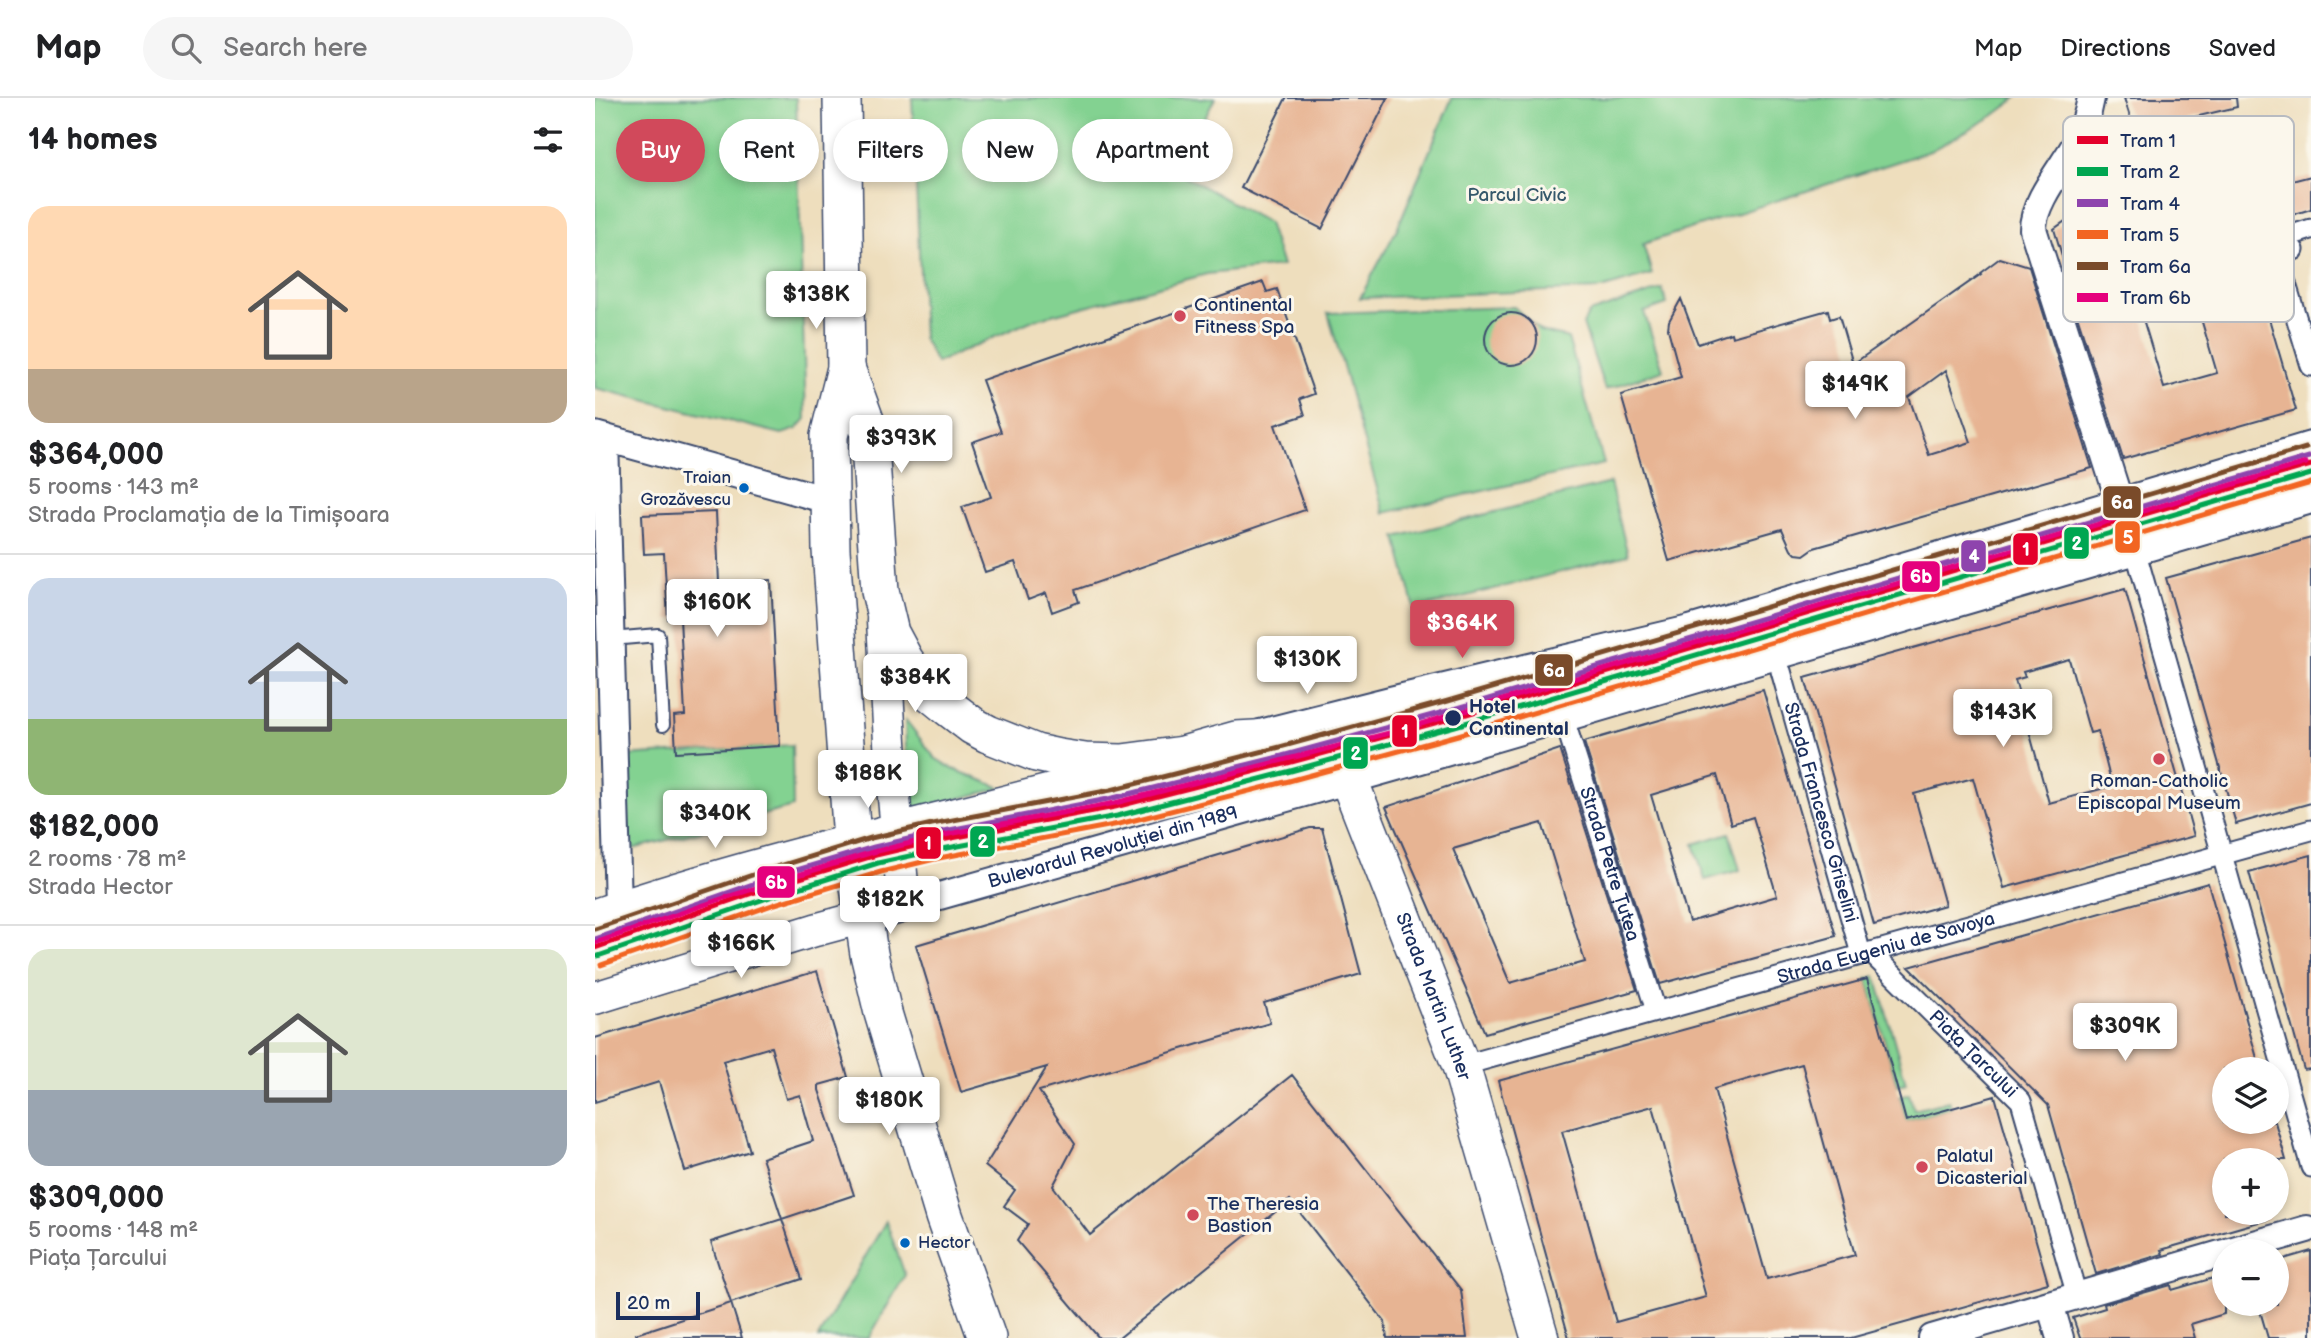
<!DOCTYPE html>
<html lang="en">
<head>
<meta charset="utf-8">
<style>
  :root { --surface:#fff; --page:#f6f6f6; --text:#202124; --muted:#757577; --line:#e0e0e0; --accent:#d1495b }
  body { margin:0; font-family:"Balsamiq Sans",sans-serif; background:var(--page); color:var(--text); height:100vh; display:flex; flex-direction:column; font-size:26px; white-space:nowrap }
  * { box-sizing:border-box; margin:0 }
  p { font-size:23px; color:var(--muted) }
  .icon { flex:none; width:38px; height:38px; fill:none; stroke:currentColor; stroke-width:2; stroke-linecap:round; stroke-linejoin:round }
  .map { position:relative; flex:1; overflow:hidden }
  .side { display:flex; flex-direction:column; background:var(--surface); width:595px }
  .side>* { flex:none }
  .hud { position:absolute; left:21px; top:21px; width:665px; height:63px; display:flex; gap:14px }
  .tools { position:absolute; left:1617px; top:959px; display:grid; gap:14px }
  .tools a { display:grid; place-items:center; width:77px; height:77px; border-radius:50%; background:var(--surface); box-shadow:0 4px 10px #0003; font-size:35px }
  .scale { position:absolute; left:21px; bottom:18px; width:84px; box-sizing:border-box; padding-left:7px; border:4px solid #1b2f5e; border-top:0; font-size:19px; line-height:24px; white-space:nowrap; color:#1b2f5e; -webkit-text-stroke:5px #fbf7ec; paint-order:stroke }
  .price { position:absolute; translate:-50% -60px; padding:0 16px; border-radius:7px; background:#fff; color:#222; font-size:23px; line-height:46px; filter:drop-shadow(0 2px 4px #0008) }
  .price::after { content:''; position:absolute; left:50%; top:42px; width:21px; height:16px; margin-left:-10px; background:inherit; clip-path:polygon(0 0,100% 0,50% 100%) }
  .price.current { background:var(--accent); color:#fff }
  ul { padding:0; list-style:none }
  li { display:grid; align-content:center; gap:14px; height:371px; padding:0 28px }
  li+li { border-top:2px solid var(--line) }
  li span { display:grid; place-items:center; height:217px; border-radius:21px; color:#555 }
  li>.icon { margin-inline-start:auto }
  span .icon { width:126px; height:126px; fill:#fffc; stroke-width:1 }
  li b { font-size:30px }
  h2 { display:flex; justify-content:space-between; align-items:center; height:84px; padding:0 28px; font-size:30px }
  .pill { padding:0 24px; border-radius:32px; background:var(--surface); box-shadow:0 4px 10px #0003; font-size:24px; line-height:63px }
  .pill.current { background:var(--accent); color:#fff }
  header { display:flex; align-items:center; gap:42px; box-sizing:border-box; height:98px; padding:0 35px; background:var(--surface); border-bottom:2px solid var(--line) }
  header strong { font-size:33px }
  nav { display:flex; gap:38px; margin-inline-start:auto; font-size:24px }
  .search { width:490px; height:63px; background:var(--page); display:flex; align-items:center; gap:18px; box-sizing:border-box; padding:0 24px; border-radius:38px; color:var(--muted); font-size:26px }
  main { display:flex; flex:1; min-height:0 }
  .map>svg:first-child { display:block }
</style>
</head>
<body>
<header>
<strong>Map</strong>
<div class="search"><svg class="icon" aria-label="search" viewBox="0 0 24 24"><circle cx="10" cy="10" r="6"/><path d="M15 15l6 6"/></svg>Search here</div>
<nav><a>Map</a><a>Directions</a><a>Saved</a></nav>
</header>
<main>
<section class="side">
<h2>14 homes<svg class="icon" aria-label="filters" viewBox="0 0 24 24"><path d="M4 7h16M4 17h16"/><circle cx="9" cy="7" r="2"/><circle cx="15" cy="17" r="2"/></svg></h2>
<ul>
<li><span style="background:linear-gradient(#ffd9b3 75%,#b9a48a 0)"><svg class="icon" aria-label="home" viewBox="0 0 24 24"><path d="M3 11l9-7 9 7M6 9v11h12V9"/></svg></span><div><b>$364,000</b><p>5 rooms · 143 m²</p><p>Strada Proclamația de la Timișoara</p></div></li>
<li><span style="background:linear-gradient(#c9d6e8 65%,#8fb573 0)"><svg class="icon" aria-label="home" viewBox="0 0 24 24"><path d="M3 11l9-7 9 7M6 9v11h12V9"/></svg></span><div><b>$182,000</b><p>2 rooms · 78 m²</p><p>Strada Hector</p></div></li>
<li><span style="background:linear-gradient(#dfe7d0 65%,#9aa5b1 0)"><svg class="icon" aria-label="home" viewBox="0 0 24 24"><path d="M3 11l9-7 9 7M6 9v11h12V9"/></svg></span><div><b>$309,000</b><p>5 rooms · 148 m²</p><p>Piața Țarcului</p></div></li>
</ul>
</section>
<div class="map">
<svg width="1716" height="1240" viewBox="0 0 1716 1240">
  <rect width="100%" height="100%" fill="#fbf7ec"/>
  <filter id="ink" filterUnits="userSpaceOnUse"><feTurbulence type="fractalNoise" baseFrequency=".0143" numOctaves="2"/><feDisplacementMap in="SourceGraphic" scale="14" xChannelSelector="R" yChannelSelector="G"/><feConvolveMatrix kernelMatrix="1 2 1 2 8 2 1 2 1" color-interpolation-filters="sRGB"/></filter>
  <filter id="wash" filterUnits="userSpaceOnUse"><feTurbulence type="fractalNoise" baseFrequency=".00686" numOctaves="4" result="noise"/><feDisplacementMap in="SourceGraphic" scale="28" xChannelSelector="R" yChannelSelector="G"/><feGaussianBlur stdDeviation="1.57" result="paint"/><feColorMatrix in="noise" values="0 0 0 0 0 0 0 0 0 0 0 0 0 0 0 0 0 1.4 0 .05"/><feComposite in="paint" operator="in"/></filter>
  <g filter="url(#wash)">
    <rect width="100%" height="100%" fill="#eedebd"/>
    <path fill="#83d291" stroke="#4f8078" stroke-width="2" d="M 0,0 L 201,0 L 211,321 L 202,331 L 187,336 L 0,290 Z
      M 317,0 L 620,0 L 583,74 L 673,125 L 687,168 L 612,176 L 438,222 L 341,265 L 328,240 Z
      M 857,0 L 1422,0 L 1398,18 L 1335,53 L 1048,146 L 1057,176 L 1006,191 L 765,200 L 801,133 Z
      M 1067,191 L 1072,206 L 1049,214 L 1068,272 L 1010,292 L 988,226 L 994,215 Z
      M 919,209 L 945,233 L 973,240 L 1009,366 L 789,415 L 733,215 Z
      M 1015,385 L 1033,457 L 820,511 L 801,439 Z
      M 310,621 L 340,660 L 358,671 L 407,690 L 313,713 Z
      M 197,647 L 198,709 L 34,752 L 31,658 Z
      M 1134,735 L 1145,772 L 1110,782 L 1099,746 Z
      M 1281,878 L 1311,985 L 1302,987 L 1272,881 Z
      M 1314,996 L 1319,1012 L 1354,1003 L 1356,1010 L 1311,1023 L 1305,999 Z
      M 291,1123 L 310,1177 L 274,1240 L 223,1240 Z"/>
    <g id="blocks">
      <path fill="#e7b493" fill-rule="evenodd" d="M 691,0 L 793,0 L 727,131 L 646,90 Z
        M 1529,0 L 1641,0 L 1642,9 L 1591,21 L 1655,50 L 1650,60 L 1697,83 L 1716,78 L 1716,111 L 1678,123 L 1614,94 L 1616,90 L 1521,54 L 1535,19 Z
        M 1503,100 L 1659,170 L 1701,312 L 1528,361 L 1470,180 L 1474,181 L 1459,131 ZM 1534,175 L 1602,207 L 1622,275 L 1569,290 Z
        M 1405,160 L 1434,169 L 1497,370 L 1219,450 L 1209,457 L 1201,456 L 1196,451 L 1187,431 L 1074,463 L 1026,297 L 1086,279 L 1073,231 L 1074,223 L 1086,201 L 1103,246 L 1136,235 L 1137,239 L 1233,212 L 1235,221 L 1244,218 L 1258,266 L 1386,176 L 1385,175 ZM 1351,272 L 1376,344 L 1334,357 L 1314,299 Z
        M 668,184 L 672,194 L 682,191 L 719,296 L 705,301 L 710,317 L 680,327 L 710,412 L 480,492 L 484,504 L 457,514 L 451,495 L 433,502 L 420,464 L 390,474 L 367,409 L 396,399 L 377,344 L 406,334 L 387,282 Z
        M890 241a26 26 0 1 1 52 0a26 26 0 1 1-52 0Z
        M 121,414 L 124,485 L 176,482 L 185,648 L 81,654 L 79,618 L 90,617 L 85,520 L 73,521 L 69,455 L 49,456 L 47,417 Z
        M 1716,440 L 1716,705 L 1641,726 L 1571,480 Z
        M 1530,491 L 1599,738 L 1409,790 L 1378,680 L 1319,696 L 1350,807 L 1279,827 L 1210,580 ZM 1474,561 L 1495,635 L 1503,633 L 1517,688 L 1454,705 L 1420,582 L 1430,579 L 1428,574 Z
        M 1168,592 L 1241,838 L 1065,886 L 989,644 ZM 1122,677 L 1136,726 L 1158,719 L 1182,798 L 1094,824 L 1056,697 Z
        M 965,651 L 1042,892 L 890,935 L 791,709 ZM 947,725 L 990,864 L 915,885 L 858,751 Z
        M 715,730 L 727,730 L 766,876 L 669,905 L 675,925 L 444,993 L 480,1046 L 458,1088 L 495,1137 L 697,977 L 866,1192 L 872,1240 L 792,1240 L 790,1224 L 695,1102 L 524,1240 L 504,1240 L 422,1143 L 433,1126 L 409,1108 L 420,1092 L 390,1068 L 452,969 L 366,994 L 321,847 Z
        M 1716,757 L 1716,971 L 1709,972 L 1654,774 Z
        M 1613,785 L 1665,971 L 1629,971 L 1629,1024 L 1680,1024 L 1691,1062 L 1629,1062 L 1629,1115 L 1673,1115 L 1674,1121 L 1566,1152 L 1568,1156 L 1501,1176 L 1453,1007 L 1314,869 Z
        M 222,873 L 253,979 L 224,987 L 224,992 L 259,1097 L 187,1121 L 167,1060 L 218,1043 L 205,997 L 191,1001 L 176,949 L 128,963 L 155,1053 L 90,1073 L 64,984 L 0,1004 L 0,940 Z
        M 1272,881 L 1311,1023 L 1400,998 L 1453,1185 L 1256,1240 L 974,1240 L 903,983 ZM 1207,966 L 1260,1157 L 1172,1181 L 1119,991 ZM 1058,1008 L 1111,1199 L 1021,1224 L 967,1033 Z
        M 187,1121 L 207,1181 L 136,1205 L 116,1144 Z
        M 1716,1153 L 1716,1240 L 1673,1240 L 1663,1206 L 1682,1206 L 1682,1163 Z
        M 1629,1177 L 1629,1216 L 1596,1226 L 1600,1240 L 1485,1240 L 1478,1220 L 1510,1210 L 1509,1206 L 1576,1187 L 1577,1192 Z
        M 136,1205 L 147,1240 L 42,1240 L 41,1236 Z"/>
    </g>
  </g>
  <g filter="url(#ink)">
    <use href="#blocks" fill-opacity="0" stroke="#3b496c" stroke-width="2"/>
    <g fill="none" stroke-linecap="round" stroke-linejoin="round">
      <defs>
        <path id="service" d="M 16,541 L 63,537 L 68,627"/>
        <g id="pedestrian">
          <path d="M 1476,53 L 1699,152"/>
          <path d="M 1716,131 L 1678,143 L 1716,268"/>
          <path d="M 1541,455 L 1716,1069"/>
          <path id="s1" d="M 1186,573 L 1266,856"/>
          <path id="s2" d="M 969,621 L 1061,913"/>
          <path id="s3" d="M 1275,854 L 1426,1003 L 1482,1198"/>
          <path id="s4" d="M 866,968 L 1716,732"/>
        </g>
        <g id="minor">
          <path d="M 1496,0 C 1493,16 1488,33 1480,47 C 1467,70 1438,104 1438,131 L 1541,455"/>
          <path d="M 0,337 L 236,403"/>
          <path d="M 10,340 L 23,809"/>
          <path d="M 665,635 L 795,602 L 1095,531 L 1716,347"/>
          <path id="s5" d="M 309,808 L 812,666 L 1716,402"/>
          <path d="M 1635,1153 L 1712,1131"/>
          <path d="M 1455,1206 L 1465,1240"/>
          <path d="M 1337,1240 L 1629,1155"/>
        </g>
        <path id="tertiary" d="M 0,817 C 176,757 357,720 536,671
          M 0,900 L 220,832 L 309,808 L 297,678 L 288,523"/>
        <g id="secondary">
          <path d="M 247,0 L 251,270 L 234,338 L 236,452 L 257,742 L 274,856 L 288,915 L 349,1118 L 392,1240"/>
          <path id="s6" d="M 251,270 L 274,333 L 285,493 L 295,535 L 310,563 L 332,592 L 353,609 L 378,628 L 393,636 L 441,655 L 464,660 L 490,664 L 527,665 L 588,657 L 641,642 L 678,640 L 709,648 L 754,682 L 866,968 L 945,1240"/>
        </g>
      </defs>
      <use href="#service" stroke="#3b496c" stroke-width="16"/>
      <use href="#pedestrian" stroke="#3b496c" stroke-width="23"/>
      <use href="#minor" stroke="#3b496c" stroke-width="30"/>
      <use href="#tertiary" stroke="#3b496c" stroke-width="35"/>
      <use href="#secondary" stroke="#3b496c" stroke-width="40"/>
      <use href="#service" stroke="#fff" stroke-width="12"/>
      <use href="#pedestrian" stroke="#fff" stroke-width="19"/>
      <use href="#minor" stroke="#fff" stroke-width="26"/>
      <use href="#tertiary" stroke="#fff" stroke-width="32"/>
      <use href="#secondary" stroke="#fff" stroke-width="37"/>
      <defs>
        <path id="tram-1" d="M 0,850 L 175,789 L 281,757 L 341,743 L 520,709 L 689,666 L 858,620 L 1716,367"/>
        <path id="tram-2" d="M 3,858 L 178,798 L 283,765 L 342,752 L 522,718 L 692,674 L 860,628 L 1716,376"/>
        <path id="tram-3" d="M 0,841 L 172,781 L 279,749 L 339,735 L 518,700 L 687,658 L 856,612 L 1714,359"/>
        <path id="tram-4" d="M 6,867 L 180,806 L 286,774 L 344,760 L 524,726 L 694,683 L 863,637 L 1716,385"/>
        <path id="tram-5" d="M 0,831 L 169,773 L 276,740 L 337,726 L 516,692 L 685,649 L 853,603 L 1711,350"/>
        <path id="tram-6" d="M 0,845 L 129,800 L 278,754 L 354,736 L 520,705 L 802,633 L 1711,365"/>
      </defs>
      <use href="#tram-1" stroke="#fbf7ec" stroke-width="10"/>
      <use href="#tram-2" stroke="#fbf7ec" stroke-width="10"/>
      <use href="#tram-3" stroke="#fbf7ec" stroke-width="10"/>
      <use href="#tram-4" stroke="#fbf7ec" stroke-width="10"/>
      <use href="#tram-5" stroke="#fbf7ec" stroke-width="10"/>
      <use href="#tram-6" stroke="#fbf7ec" stroke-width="10"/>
      <use href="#tram-1" stroke="#e4002b" stroke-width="5"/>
      <use href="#tram-2" stroke="#00a651" stroke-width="5"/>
      <use href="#tram-3" stroke="#8e44ad" stroke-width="5"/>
      <use href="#tram-4" stroke="#f26522" stroke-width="5"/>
      <use href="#tram-5" stroke="#7a4b2a" stroke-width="5"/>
      <use href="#tram-6" stroke="#e5007d" stroke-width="5"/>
    </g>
  </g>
  <g fill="#d1495b" stroke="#fbf7ec" stroke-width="2.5">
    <circle cx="585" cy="218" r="7"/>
    <circle cx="1564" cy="661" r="7"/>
    <circle cx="1327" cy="1069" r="7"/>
    <circle cx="598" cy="1117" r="7"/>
  </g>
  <g fill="#0065bd" stroke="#fbf7ec" stroke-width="2.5">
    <circle cx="149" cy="390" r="6"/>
    <circle cx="310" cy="1145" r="6"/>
  </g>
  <circle fill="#1b2f5e" stroke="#fbf7ec" stroke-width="2.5" cx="858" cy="620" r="9"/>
  <g text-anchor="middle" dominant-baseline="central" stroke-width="6" stroke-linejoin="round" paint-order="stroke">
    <g font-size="17" fill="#1b2f5e" stroke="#fbf7ec" text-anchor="end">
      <text x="136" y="380">Traian<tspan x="136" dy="22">Grozăvescu</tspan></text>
      <text x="323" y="1145" text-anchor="start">Hector</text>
    </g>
    <g font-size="19" fill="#35586b" stroke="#fbf7ec">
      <text x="922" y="97">Parcul Civic</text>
    </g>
    <g font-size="19" fill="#1b2f5e" stroke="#fbf7ec" text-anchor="start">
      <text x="599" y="207">Continental<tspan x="599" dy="22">Fitness Spa</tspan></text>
      <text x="1564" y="683" text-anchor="middle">Roman-Catholic<tspan x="1564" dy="22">Episcopal Museum</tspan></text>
      <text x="1341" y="1058">Palatul<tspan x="1341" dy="22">Dicasterial</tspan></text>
      <text x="612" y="1106">The Theresia<tspan x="612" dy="22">Bastion</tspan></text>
    </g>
    <g font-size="19" font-weight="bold" fill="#1b2f5e" stroke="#fbf7ec" text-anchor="start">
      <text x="874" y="609">Hotel<tspan x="874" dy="22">Continental</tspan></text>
    </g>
    <g font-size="19" fill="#1b2f5e" stroke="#fbf7ec">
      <text stroke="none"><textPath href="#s1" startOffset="147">Strada Francesco Griselini</textPath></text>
      <text stroke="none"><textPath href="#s5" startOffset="217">Bulevardul Revoluției din 1989</textPath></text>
      <text stroke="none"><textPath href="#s2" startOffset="152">Strada Petre Țuțea</textPath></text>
      <text stroke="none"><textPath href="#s4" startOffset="441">Strada Eugeniu de Savoya</textPath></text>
      <text stroke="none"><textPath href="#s6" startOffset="1027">Strada Martin Luther</textPath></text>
      <text stroke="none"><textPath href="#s3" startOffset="145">Piața Țarcului</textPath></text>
    </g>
  </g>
  <rect x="1468" y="18" width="231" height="206" rx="10" fill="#fbf7ec" stroke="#b8bbc1" stroke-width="2"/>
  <rect x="1482" y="38" width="31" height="8" fill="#e4002b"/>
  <rect x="1482" y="69" width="31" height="9" fill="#00a651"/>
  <rect x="1482" y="101" width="31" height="8" fill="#8e44ad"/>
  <rect x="1482" y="132" width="31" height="9" fill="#f26522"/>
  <rect x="1482" y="164" width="31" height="8" fill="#7a4b2a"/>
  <rect x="1482" y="195" width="31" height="9" fill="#e5007d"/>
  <g font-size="19" fill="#1b2f5e">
    <text x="1525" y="49">Tram 1</text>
    <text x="1525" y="80">Tram 2</text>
    <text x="1525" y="112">Tram 4</text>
    <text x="1525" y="143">Tram 5</text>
    <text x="1525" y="175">Tram 6a</text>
    <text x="1525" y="206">Tram 6b</text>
  </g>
  <g stroke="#fbf7ec" stroke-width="2.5">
    <rect x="1507" y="387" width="40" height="34" rx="7" fill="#7a4b2a"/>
    <rect x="1519" y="422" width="27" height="34" rx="7" fill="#f26522"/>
    <rect x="1468" y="428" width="27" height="34" rx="7" fill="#00a651"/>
    <rect x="1417" y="434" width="27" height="34" rx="7" fill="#e4002b"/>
    <rect x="1365" y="441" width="27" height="34" rx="7" fill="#8e44ad"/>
    <rect x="1306" y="462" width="40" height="33" rx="7" fill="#e5007d"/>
    <rect x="939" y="555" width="40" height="34" rx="7" fill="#7a4b2a"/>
    <rect x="796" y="616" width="27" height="34" rx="7" fill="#e4002b"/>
    <rect x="747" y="638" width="27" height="34" rx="7" fill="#00a651"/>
    <rect x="374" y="727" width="27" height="33" rx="7" fill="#00a651"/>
    <rect x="320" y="728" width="27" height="34" rx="7" fill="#e4002b"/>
    <rect x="161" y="767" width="40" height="34" rx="7" fill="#e5007d"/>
  </g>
  <g font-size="19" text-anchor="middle" font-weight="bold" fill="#fff">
    <text x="1527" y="411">6a</text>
    <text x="1533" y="446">5</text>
    <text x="1482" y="452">2</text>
    <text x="1431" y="458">1</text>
    <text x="1379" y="465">4</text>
    <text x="1326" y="485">6b</text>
    <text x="959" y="579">6a</text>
    <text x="810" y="640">1</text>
    <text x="761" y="662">2</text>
    <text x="388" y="750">2</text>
    <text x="333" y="752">1</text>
    <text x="181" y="791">6b</text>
  </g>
</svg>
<div class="tools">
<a><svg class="icon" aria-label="layers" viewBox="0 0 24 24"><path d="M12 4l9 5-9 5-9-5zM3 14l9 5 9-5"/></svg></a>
<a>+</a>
<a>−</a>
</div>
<div class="scale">20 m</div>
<b class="price" style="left:221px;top:233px">$138K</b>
<b class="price" style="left:1260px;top:323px">$149K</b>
<b class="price" style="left:306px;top:377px">$393K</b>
<b class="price" style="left:122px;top:541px">$160K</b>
<b class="price current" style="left:867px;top:562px">$364K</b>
<b class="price" style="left:712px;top:598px">$130K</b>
<b class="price" style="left:320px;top:616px">$384K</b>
<b class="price" style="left:1408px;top:651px">$143K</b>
<b class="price" style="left:273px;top:712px">$188K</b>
<b class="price" style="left:120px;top:752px">$340K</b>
<b class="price" style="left:295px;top:838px">$182K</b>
<b class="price" style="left:146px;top:882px">$166K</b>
<b class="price" style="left:1530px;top:965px">$309K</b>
<b class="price" style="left:294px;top:1039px">$180K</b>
<div class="hud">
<a class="pill current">Buy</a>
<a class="pill">Rent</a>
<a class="pill">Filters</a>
<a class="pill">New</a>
<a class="pill">Apartment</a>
</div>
</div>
</main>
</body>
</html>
